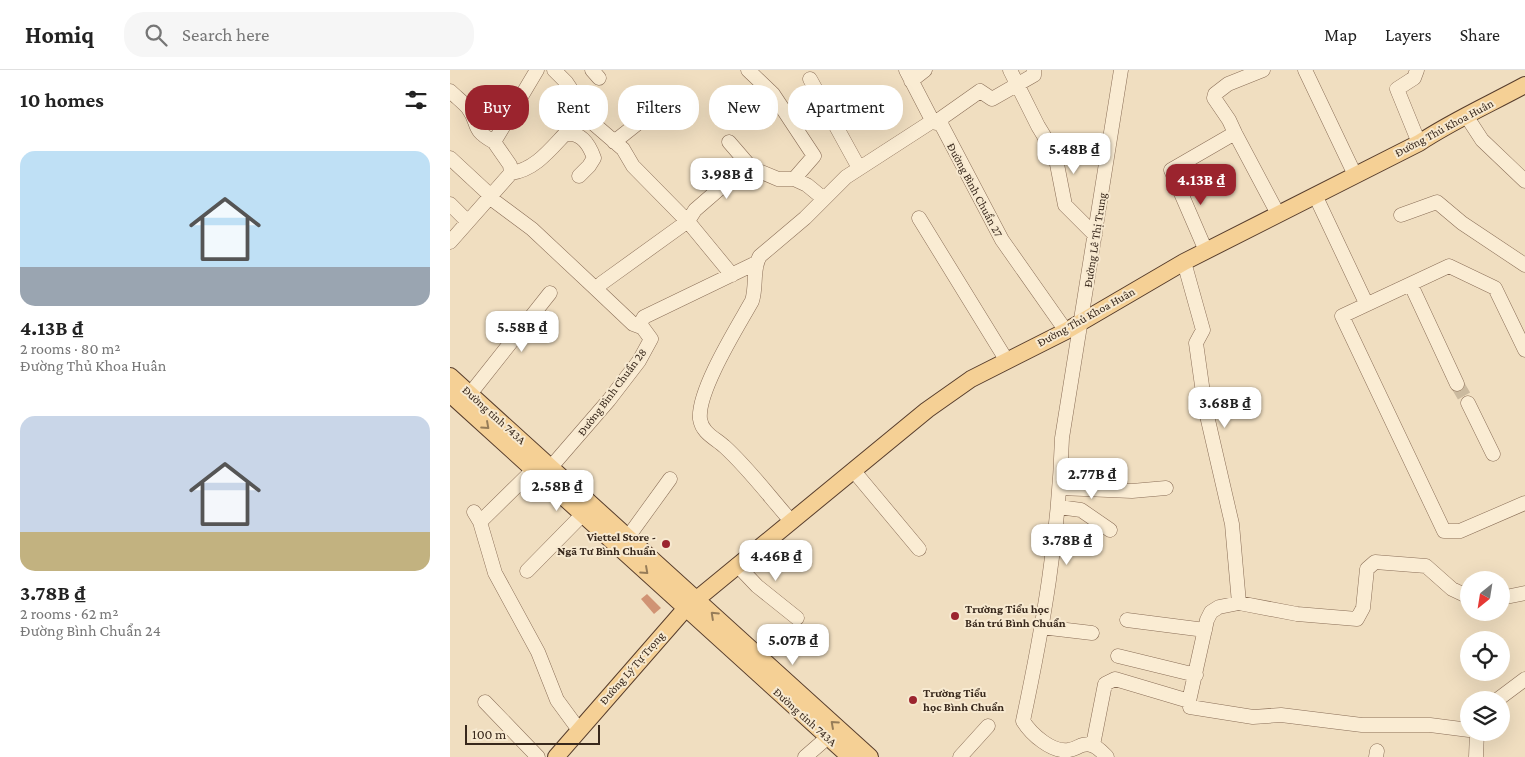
<!DOCTYPE html>
<html lang="en">
<head>
<meta charset="utf-8">
<style>
  :root { --surface:#fff; --page:#f6f6f6; --text:#222; --muted:#767676; --line:#e0e0e0; --accent:#9b242e }
  body { margin:0; font-family:"Crimson Pro",serif; background:var(--page); color:var(--text); height:100vh; display:flex; flex-direction:column; font-size:19px; white-space:nowrap }
  * { box-sizing:border-box; margin:0 }
  p { font-size:16px; color:var(--muted) }
  .icon { flex:none; width:28px; height:28px; fill:none; stroke:currentColor; stroke-width:2; stroke-linecap:round; stroke-linejoin:round }
  .map { position:relative; flex:1; overflow:hidden }
  .panel { display:flex; flex-direction:column; background:var(--surface); width:450px }
  .panel>* { flex:none }
  .guide { position:absolute; left:15px; top:15px; width:475px; height:45px; display:flex; gap:10px }
  .needle { width:32px; rotate:210deg }
  .tools { position:absolute; left:1010px; top:501px; display:grid; gap:10px }
  .tools a { display:grid; place-items:center; width:50px; height:50px; border-radius:50%; background:var(--surface); box-shadow:0 5px 20px #0002; font-size:25px }
  .scale { position:absolute; left:15px; bottom:12px; width:135px; box-sizing:border-box; padding-left:5px; border:2px solid #38281c; border-top:0; font-size:14px; line-height:18px; white-space:nowrap; color:#38281c; -webkit-text-stroke:4px #f7e9d0; paint-order:stroke }
  .price { position:absolute; translate:-50% -42px; padding:0 11px; border-radius:10px; background:#fff; color:#222; font-size:16px; line-height:32px; filter:drop-shadow(0 1px 2px #0008) }
  .price::after { content:''; position:absolute; left:50%; top:30px; width:15px; height:11px; margin-left:-8px; background:inherit; clip-path:polygon(0 0,100% 0,50% 100%) }
  .price.active { background:var(--accent); color:#fff }
  ul { padding:0; list-style:none }
  li { display:grid; align-content:center; gap:10px; height:265px; padding:0 20px }
  li span { display:grid; place-items:center; height:155px; border-radius:15px; color:#555 }
  li>.icon { margin-inline-start:auto }
  span .icon { width:90px; height:90px; fill:#fffc; stroke-width:1 }
  li b { font-size:21px }
  h2 { display:flex; justify-content:space-between; align-items:center; height:60px; padding:0 20px; font-size:21px }
  .pill { padding:0 18px; border-radius:20px; background:var(--surface); box-shadow:0 5px 20px #0002; font-size:18px; line-height:45px }
  .pill.active { background:var(--accent); color:#fff }
  header { display:flex; align-items:center; gap:30px; box-sizing:border-box; height:70px; padding:0 25px; background:var(--surface); border-bottom:1px solid var(--line) }
  header strong { font-size:24px }
  nav { display:flex; gap:28px; margin-inline-start:auto; font-size:18px }
  .search { width:350px; height:45px; background:var(--page); display:flex; align-items:center; gap:12px; box-sizing:border-box; padding:0 18px; border-radius:20px; color:var(--muted); font-size:19px }
  main { display:flex; flex:1; min-height:0 }
  .map>svg:first-child { display:block }
</style>
</head>
<body>
<header>
<strong>Homiq</strong>
<div class="search"><svg class="icon" aria-label="search" viewBox="0 0 24 24"><circle cx="10" cy="10" r="6"/><path d="M15 15l6 6"/></svg>Search here</div>
<nav><a>Map</a><a>Layers</a><a>Share</a></nav>
</header>
<main>
<section class="panel">
<h2>10 homes<svg class="icon" aria-label="filters" viewBox="0 0 24 24"><path d="M4 7h16M4 17h16"/><circle cx="9" cy="7" r="2"/><circle cx="15" cy="17" r="2"/></svg></h2>
<ul>
<li><span style="background:linear-gradient(#bfe0f5 75%,#9aa5b1 0)"><svg class="icon" aria-label="home" viewBox="0 0 24 24"><path d="M3 11l9-7 9 7M6 9v11h12V9"/></svg></span><div><b>4.13B ₫</b><p>2 rooms · 80 m²</p><p>Đường Thủ Khoa Huân</p></div></li>
<li><span style="background:linear-gradient(#c9d6e8 75%,#c2b280 0)"><svg class="icon" aria-label="home" viewBox="0 0 24 24"><path d="M3 11l9-7 9 7M6 9v11h12V9"/></svg></span><div><b>3.78B ₫</b><p>2 rooms · 62 m²</p><p>Đường Bình Chuẩn 24</p></div></li>
</ul>
</section>
<div class="map">
<svg width="1075" height="687" viewBox="0 0 1075 687">
  <rect width="100%" height="100%" fill="#f0dec0"/>
  <path fill="#d09374" d="M 197,524 L 211,538 L 204,544 L 191,529 Z"/>
  <g fill="none" stroke-linecap="round" stroke-linejoin="round">
    <path stroke="#cbba9f" stroke-width="14" stroke-dasharray="14 7" stroke-linecap="butt" d="M 1007,314 L 1018,333"/>
    <defs>
      <path id="minor" d="M 104,0 L 116,12 L 144,54 L 173,79 L 183,96 L 240,154 L 282,205
        M 142,0 L 149,8
        M 298,0 L 323,24 L 364,86 L 344,109
        M 456,0 L 483,52
        M 560,0 L 588,56 L 605,84 L 615,135 L 645,165
        M 855,0 L 905,105
        M 967,0 L 964,8 L 947,19 L 969,73
        M 360,9 L 409,98
        M 461,11 L 475,0
        M 0,21 C 6,27 13,32 18,38 C 30,54 20,59 44,72
        M 1017,47 L 1032,70 L 1075,111
        M 486,52 L 530,21 L 542,29 L 584,5 L 584,0
        M 785,63 L 779,50 L 764,28 L 765,24 L 778,14 L 813,0
        M 164,72 L 188,53 L 200,48
        M 279,72 L 298,94 L 309,101 L 328,109 L 344,109 L 357,115 L 374,129
        M 0,88 L 41,126
        M 61,103 C 84,100 99,81 114,65 C 130,60 139,74 144,88 L 139,96 L 129,106
        M 865,125 L 916,233
        M 39,127 L 82,159 L 146,219
        M 0,134 L 17,151
        M 951,145 L 987,132 L 1012,153 L 1075,195
        M 469,148 L 557,291
        M 0,172 L 61,103 L 60,95 L 44,72 L 87,0
        M 756,181 L 721,100 L 785,63 L 828,144
        M 734,192 L 753,260 L 746,273 L 755,337 L 782,454 L 789,533
        M 961,215 L 1007,314
        M 191,257 L 183,254 L 146,219 L 152,213 L 238,151 L 245,140 L 298,94
        M 1075,280 L 1045,218 L 999,196 L 892,246 L 994,461 L 1010,461 L 1075,433
        M 20,324 L 100,223
        M 1018,333 L 1043,384
        M 101,397 L 159,330 L 189,291 L 201,269 L 190,254 L 194,247 L 306,193
        M 403,400 L 469,479
        M 610,418 L 682,421 L 716,418
        M 609,437 L 631,440 L 660,460
        M 24,442 L 30,452 L 45,503 L 88,582 L 107,630 L 129,660
        M 341,451 C 319,426 299,399 275,377 C 265,368 252,363 250,349 C 247,321 288,256 302,231 C 307,216 302,198 310,186 L 355,148 L 396,107 L 481,52 L 491,54 L 552,170 L 616,261
        M 30,452 L 84,399
        M 178,467 L 220,409
        M 287,495 L 307,516 L 347,548
        M 77,501 L 133,444
        M 1019,527 L 1002,519 L 976,496 L 925,492 L 917,499 L 913,538 L 907,549 L 847,544 L 789,533 L 769,537 L 761,542 L 757,550 L 739,631 L 740,637 L 803,647 L 831,645 L 912,655 L 980,655 L 1019,660
        M 1051,528 L 1075,523
        M 677,550 L 755,560
        M 591,557 L 642,563
        M 668,586 L 746,605
        M 1047,630 L 1075,609
        M 35,632 L 88,687
        M 643,675 L 655,614 L 665,609 L 739,631
        M 355,687 L 378,667
        M 510,687 L 538,656
        M 657,687 C 653,683 647,676 641,675 C 634,672 626,679 619,680 C 602,683 581,664 573,651 C 593,557 609,465 612,368 L 671,0
        M 926,687 L 927,681
        M 1026,687 L 1027,662"/>
      <path id="major" d="M 0,306 L 420,687
        M 0,324 L 400,687
        M 106,687 L 236,538 L 477,340 L 521,309 L 616,261 L 734,192 L 969,73 C 1002,51 1040,34 1075,15"/>
    </defs>
    <use href="#minor" stroke="#8a6e57" stroke-width="15"/>
    <use href="#major" stroke="#573d2c" stroke-width="18"/>
    <use href="#minor" stroke="#faecd3" stroke-width="14"/>
    <use href="#major" stroke="#f5d095" stroke-width="16"/>
  </g>
  <defs><path id="oneway-chevron" d="M-2-3.5L2.5 0L-2 3.5" fill="none" stroke-width="1.6" stroke-linecap="round" stroke-linejoin="round" transform="scale(1.25)"/></defs>
  <g stroke="#967c58">
    <use href="#oneway-chevron" transform="translate(36 356) rotate(42)"/>
    <use href="#oneway-chevron" transform="translate(195 501) rotate(42)"/>
    <use href="#oneway-chevron" transform="translate(264 545) rotate(-137)"/>
    <use href="#oneway-chevron" transform="translate(384 654) rotate(-138)"/>
  </g>
  <g fill="#9b242e" stroke="#f7e9d0" stroke-width="2">
    <circle cx="216" cy="474" r="5"/>
    <circle cx="505" cy="546" r="5"/>
    <circle cx="463" cy="630" r="5"/>
  </g>
  <g text-anchor="middle" dominant-baseline="central" stroke-width="4" stroke-linejoin="round" paint-order="stroke">
    <g font-size="12" fill="#38281c" stroke="#f7e9d0">
      <text transform="translate(994 58) rotate(-28)">Đường Thủ Khoa Huân</text>
      <text transform="translate(525 120) rotate(62)">Đường Bình Chuẩn 27</text>
      <text transform="translate(645 170) rotate(-81)">Đường Lê Thị Trung</text>
      <text transform="translate(636 247) rotate(-29)">Đường Thủ Khoa Huân</text>
      <text transform="translate(162 322) rotate(-53)">Đường Bình Chuẩn 28</text>
      <text transform="translate(44 345) rotate(42)">Đường tỉnh 743A</text>
      <text transform="translate(182 598) rotate(-49)">Đường Lý Tự Trọng</text>
      <text transform="translate(355 647) rotate(42)">Đường tỉnh 743A</text>
    </g>
    <g font-size="12" font-weight="bold" fill="#38281c" stroke="#f7e9d0" text-anchor="start">
      <text x="206" y="467" text-anchor="end">Viettel Store -<tspan x="206" dy="14">Ngã Tư Bình Chuẩn</tspan></text>
      <text x="515" y="539">Trường Tiểu học<tspan x="515" dy="14">Bán trú Bình Chuẩn</tspan></text>
      <text x="473" y="623">Trường Tiểu<tspan x="473" dy="14">học Bình Chuẩn</tspan></text>
    </g>
  </g>
</svg>
<div class="tools">
<a><svg class="needle" viewBox="-14 -14 28 28"><path d="M0-13l5 13h-10z" fill="#e53935"/><path d="M0 13l5-13h-10z" fill="#767676"/></svg></a>
<a><svg class="icon" aria-label="locate" viewBox="0 0 24 24"><circle cx="12" cy="12" r="6"/><path d="M12 2v4M12 18v4M2 12h4M18 12h4"/></svg></a>
<a><svg class="icon" aria-label="layers" viewBox="0 0 24 24"><path d="M12 4l9 5-9 5-9-5zM3 14l9 5 9-5"/></svg></a>
</div>
<div class="scale">100 m</div>
<b class="price" style="left:624px;top:105px">5.48B ₫</b>
<b class="price" style="left:277px;top:130px">3.98B ₫</b>
<b class="price active" style="left:751px;top:136px">4.13B ₫</b>
<b class="price" style="left:72px;top:283px">5.58B ₫</b>
<b class="price" style="left:775px;top:359px">3.68B ₫</b>
<b class="price" style="left:642px;top:430px">2.77B ₫</b>
<b class="price" style="left:107px;top:442px">2.58B ₫</b>
<b class="price" style="left:617px;top:496px">3.78B ₫</b>
<b class="price" style="left:326px;top:512px">4.46B ₫</b>
<b class="price" style="left:343px;top:596px">5.07B ₫</b>
<div class="guide">
<a class="pill active">Buy</a>
<a class="pill">Rent</a>
<a class="pill">Filters</a>
<a class="pill">New</a>
<a class="pill">Apartment</a>
</div>
</div>
</main>
</body>
</html>
